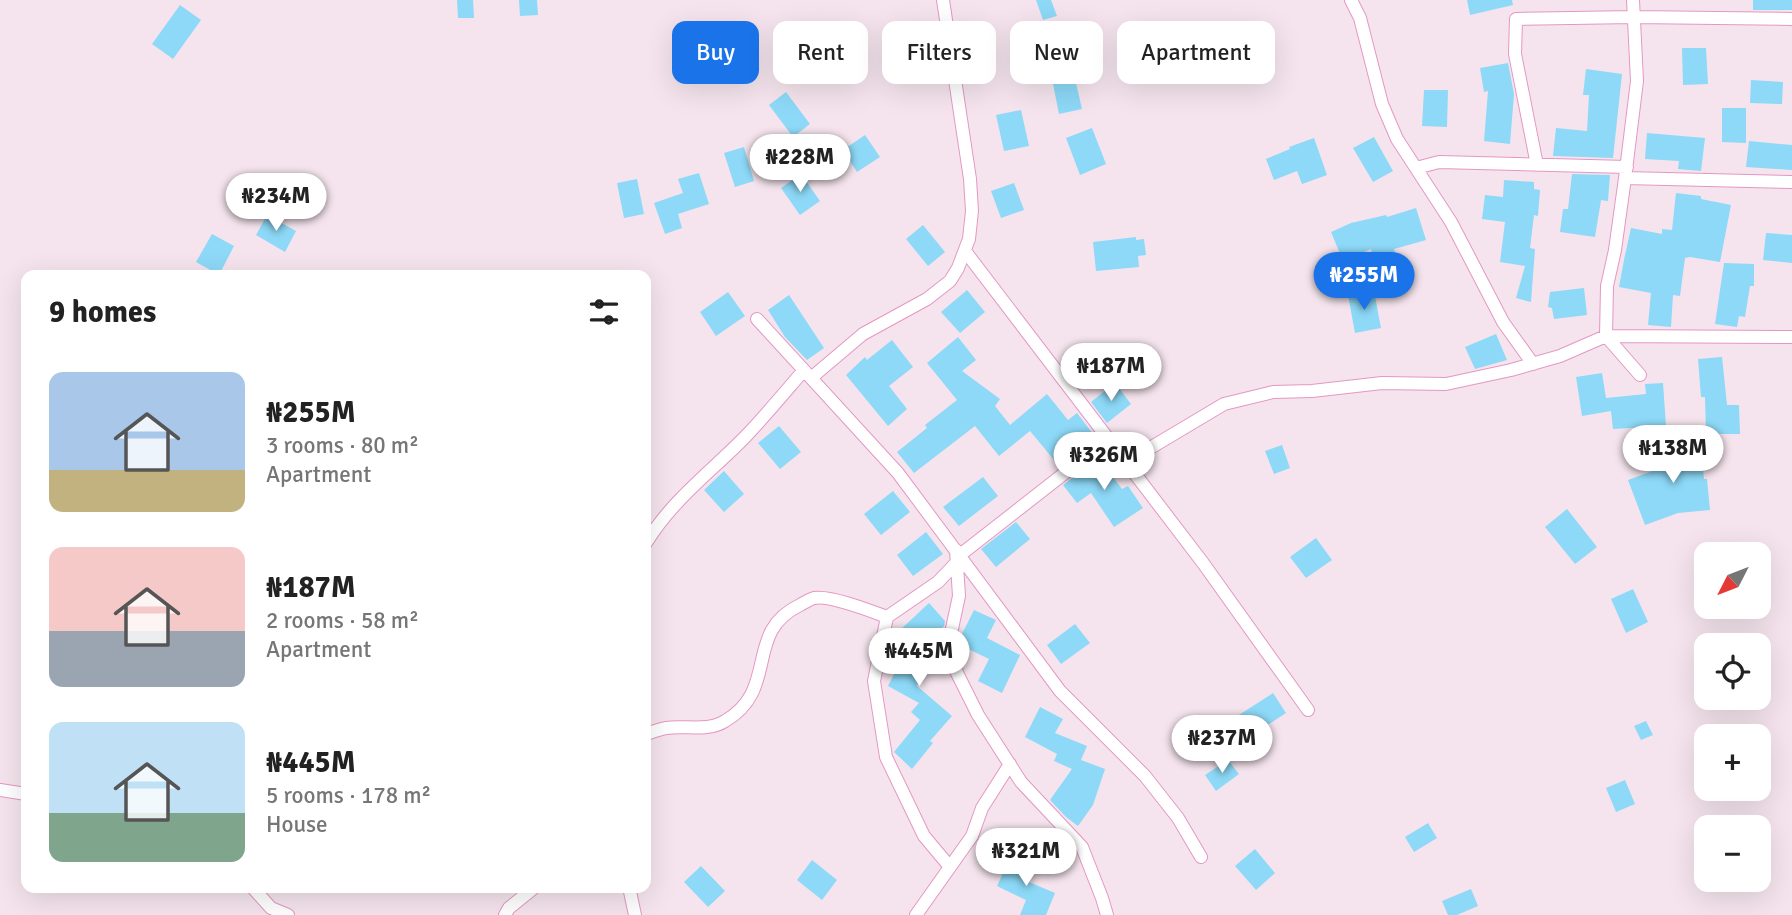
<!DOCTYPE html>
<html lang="en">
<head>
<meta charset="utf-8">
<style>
  :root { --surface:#fff; --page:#f2f2f2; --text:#222; --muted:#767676; --accent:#1a73e8 }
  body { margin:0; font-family:Signika,sans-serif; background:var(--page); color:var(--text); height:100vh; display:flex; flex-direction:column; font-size:26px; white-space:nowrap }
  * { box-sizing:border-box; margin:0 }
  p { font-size:23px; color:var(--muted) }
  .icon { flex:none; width:38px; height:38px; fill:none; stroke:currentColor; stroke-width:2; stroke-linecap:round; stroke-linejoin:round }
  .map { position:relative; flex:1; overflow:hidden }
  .sheet { position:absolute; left:21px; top:270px; width:630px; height:623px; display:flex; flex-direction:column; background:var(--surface); border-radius:14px; box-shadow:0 7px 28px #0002 }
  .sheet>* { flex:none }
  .hud { position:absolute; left:672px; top:21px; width:665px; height:63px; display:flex; gap:14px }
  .needle { width:46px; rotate:228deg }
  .fabs { position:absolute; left:1694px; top:542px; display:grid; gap:14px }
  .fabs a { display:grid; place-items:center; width:77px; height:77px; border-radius:14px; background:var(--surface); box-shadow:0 7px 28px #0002; font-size:35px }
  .price { position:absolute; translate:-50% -60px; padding:0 16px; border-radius:24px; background:#fff; color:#222; font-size:23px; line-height:46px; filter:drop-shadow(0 2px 4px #0008) }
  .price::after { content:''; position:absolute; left:50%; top:42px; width:21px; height:16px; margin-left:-10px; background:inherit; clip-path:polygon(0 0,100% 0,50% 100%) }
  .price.on { background:var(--accent); color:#fff }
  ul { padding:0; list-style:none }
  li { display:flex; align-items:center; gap:21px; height:175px; padding:0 28px }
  li span { display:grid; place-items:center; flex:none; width:196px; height:140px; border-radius:14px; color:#555 }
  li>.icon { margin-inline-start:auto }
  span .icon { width:84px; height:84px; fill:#fffc; stroke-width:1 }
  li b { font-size:30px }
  h2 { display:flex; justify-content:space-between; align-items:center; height:84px; padding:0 28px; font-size:30px }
  .pill { padding:0 24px; border-radius:14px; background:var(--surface); box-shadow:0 7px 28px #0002; font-size:24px; line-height:63px }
  .pill.on { background:var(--accent); color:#fff }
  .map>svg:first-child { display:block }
</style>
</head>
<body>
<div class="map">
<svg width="1792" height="915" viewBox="0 0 1792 915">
  <rect width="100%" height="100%" fill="#f5e4ed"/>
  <path fill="#8dd9f7" d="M 457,0 L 473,0 L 474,18 L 458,18 Z
    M 519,0 L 537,0 L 538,15 L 520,16 Z
    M 1036,0 L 1051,0 L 1057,16 L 1043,20 Z
    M 1467,0 L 1512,0 L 1513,5 L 1470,15 Z
    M 1753,0 L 1792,0 L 1792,10 L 1753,10 Z
    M 180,5 L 201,20 L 173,59 L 152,44 Z
    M 1682,48 L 1706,48 L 1708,84 L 1683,85 Z
    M 1508,63 L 1514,94 L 1510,144 L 1484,141 L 1488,91 L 1484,92 L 1480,68 Z
    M 1586,69 L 1622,74 L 1613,158 L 1553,156 L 1556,128 L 1587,131 L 1589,95 L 1583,95 Z
    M 1074,74 L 1082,109 L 1059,114 L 1052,79 Z
    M 1751,80 L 1783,82 L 1782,104 L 1750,103 Z
    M 1424,90 L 1448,90 L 1447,127 L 1422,126 Z
    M 786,92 L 810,124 L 793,137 L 769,105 Z
    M 1722,108 L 1746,108 L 1746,143 L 1722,142 Z
    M 1021,110 L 1029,146 L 1004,151 L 996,115 Z
    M 1092,128 L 1106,164 L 1080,175 L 1066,138 Z
    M 1647,133 L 1705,138 L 1701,171 L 1678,169 L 1679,161 L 1645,159 Z
    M 865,135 L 880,157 L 857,172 L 843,150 Z
    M 1374,137 L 1393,171 L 1373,182 L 1353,148 Z
    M 1314,138 L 1327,175 L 1302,184 L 1297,171 L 1274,180 L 1266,159 L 1290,149 L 1289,147 Z
    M 1749,141 L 1792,145 L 1792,170 L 1746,167 Z
    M 744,147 L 754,181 L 735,187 L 724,153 Z
    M 699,173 L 709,204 L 678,214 L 682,228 L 665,234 L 654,203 L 683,193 L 678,179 Z
    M 801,174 L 820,201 L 800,215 L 781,188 Z
    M 1572,174 L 1610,175 L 1608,201 L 1601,200 L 1595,237 L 1560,232 L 1563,209 L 1568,209 Z
    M 637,179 L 644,214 L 624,218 L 617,183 Z
    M 1504,180 L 1534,182 L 1534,189 L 1540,190 L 1538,216 L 1534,215 L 1530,248 L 1535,249 L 1531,302 L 1516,298 L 1525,266 L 1500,262 L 1505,222 L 1482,219 L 1485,195 L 1503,197 Z
    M 1014,183 L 1024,210 L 1001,218 L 991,191 Z
    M 1676,193 L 1701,196 L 1701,199 L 1731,205 L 1720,262 L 1690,257 L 1685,258 L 1680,296 L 1673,295 L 1671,327 L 1648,325 L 1651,293 L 1619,287 L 1624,260 L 1631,228 L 1662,234 L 1662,229 L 1672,230 Z
    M 1416,208 L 1426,240 L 1394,249 L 1395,253 L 1373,258 L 1371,249 L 1343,261 L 1331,232 L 1351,223 L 1386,215 L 1387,217 Z
    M 267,215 L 296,231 L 285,252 L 256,235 Z
    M 923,225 L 945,252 L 928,266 L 906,239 Z
    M 1766,233 L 1792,235 L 1792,263 L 1763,260 Z
    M 212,234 L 234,246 L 219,275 L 196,262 Z
    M 1136,237 L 1136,240 L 1144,239 L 1146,255 L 1138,256 L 1139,267 L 1096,271 L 1093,242 Z
    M 1724,263 L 1754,264 L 1754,286 L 1750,286 L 1745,317 L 1739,316 L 1737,327 L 1715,324 Z
    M 1584,288 L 1587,315 L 1554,319 L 1552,308 L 1548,307 L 1550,292 Z
    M 967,290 L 985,312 L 960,333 L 941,312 Z
    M 1374,291 L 1381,328 L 1355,333 L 1348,295 Z
    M 728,292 L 745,316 L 716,336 L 700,312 Z
    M 789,295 L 824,348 L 807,360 L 785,337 L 768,310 Z
    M 1496,334 L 1507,360 L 1475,369 L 1465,347 Z
    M 958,337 L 976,360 L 962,371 L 1000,399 L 995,406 L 1010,425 L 1047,394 L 1068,420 L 1077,413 L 1093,434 L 1088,438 L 1091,441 L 1059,466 L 1030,431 L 999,456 L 975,426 L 914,473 L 897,452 L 927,428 L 925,425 L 957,400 L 927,363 Z
    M 892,340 L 913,367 L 889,386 L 907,409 L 888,426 L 846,375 L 865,357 L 867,360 Z
    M 1722,357 L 1727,405 L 1739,405 L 1740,434 L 1706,434 L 1705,397 L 1701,397 L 1698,359 Z
    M 1602,373 L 1606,398 L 1646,394 L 1645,384 L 1663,383 L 1666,426 L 1613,429 L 1611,411 L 1582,416 L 1576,377 Z
    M 1115,383 L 1131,404 L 1107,423 L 1091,402 Z
    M 779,426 L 801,452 L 780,469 L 758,443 Z
    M 1700,439 L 1704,479 L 1707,479 L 1710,510 L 1678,513 L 1645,525 L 1628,480 L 1669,465 L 1667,443 Z
    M 1282,445 L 1290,468 L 1274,474 L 1265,451 Z
    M 1098,458 L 1122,489 L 1128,486 L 1143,508 L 1114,527 L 1091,493 L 1077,503 L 1063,485 Z
    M 724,471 L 744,494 L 724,512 L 704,490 Z
    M 983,477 L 998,496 L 959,526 L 943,507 Z
    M 893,491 L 910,512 L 881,535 L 864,514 Z
    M 1567,509 L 1597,547 L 1575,564 L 1545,527 Z
    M 1016,522 L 1030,539 L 996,567 L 981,549 Z
    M 926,532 L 943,554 L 913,576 L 897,555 Z
    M 1316,538 L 1332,560 L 1306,578 L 1290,557 Z
    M 1633,589 L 1648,622 L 1626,633 L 1611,599 Z
    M 929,603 L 945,621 L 944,626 L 905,662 L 924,672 L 917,686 L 952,716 L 930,741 L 933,743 L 912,769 L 894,752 L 920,720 L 911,712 L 919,703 L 888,686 L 910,643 L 899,631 Z
    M 974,610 L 996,620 L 987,638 L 1020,655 L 1002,693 L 978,681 L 989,659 L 960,645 L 959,640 Z
    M 1075,624 L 1090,643 L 1061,664 L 1047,645 Z
    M 1273,693 L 1286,713 L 1249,737 L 1243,729 L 1215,750 L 1203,733 L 1224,717 L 1228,722 Z
    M 1040,707 L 1063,719 L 1055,733 L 1087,746 L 1081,760 L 1105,769 L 1093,805 L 1078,826 L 1066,817 L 1050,800 L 1072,769 L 1054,761 L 1057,754 L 1025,737 Z
    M 1646,721 L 1653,735 L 1641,740 L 1634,726 Z
    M 1228,760 L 1239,774 L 1216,791 L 1205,775 Z
    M 1625,780 L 1635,804 L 1616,812 L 1606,788 Z
    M 1428,823 L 1437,838 L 1414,852 L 1405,837 Z
    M 1255,849 L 1275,873 L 1256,890 L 1235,866 Z
    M 1011,856 L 1035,868 L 1029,882 L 1055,893 L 1046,915 L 1020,915 L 1026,900 L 997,886 Z
    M 812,860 L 837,880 L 822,900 L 797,880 Z
    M 701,866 L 725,891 L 708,907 L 684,882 Z
    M 1471,889 L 1478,906 L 1457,915 L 1448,915 L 1442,901 Z"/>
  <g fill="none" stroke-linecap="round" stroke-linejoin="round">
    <defs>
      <path id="minor" d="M 1351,0 L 1360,18 L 1382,104 L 1397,139 L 1451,222 L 1503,322 L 1533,364
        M 1633,0 L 1637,81 L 1625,178 L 1615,250 L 1607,286 L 1606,336 L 1640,375
        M 1537,165 L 1515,54 L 1516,19 L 1634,17 L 1792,19
        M 1416,168 L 1439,162 L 1627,167
        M 1625,178 L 1792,182
        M 965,251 L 1203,563 L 1308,710
        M 757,319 L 898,473 L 1060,691 L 1145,776 L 1178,818 L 1201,857
        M 811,378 L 863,334 L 927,299 L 950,281 L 958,268 L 969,239 L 972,211 L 970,179 L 943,0
        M 1125,463 L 1224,404 L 1273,392 L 1312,391 L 1382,383 L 1446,384 L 1511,370 L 1560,356 L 1606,336 L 1792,337
        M 646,543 C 672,500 712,471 746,436 C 766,415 785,392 804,370
        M 956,550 L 959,596 L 950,638 L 957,673 L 978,715 L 1021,782 L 1082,847 L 1102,898 L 1107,915
        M 960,555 L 1107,440
        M 887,617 L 874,681 L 886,757 L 924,836 L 950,867
        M 646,734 C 652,732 660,729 666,728 C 685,725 708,732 725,721 C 780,689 743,632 800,605 C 804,603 810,599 814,598 C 830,595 871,611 887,617 L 938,582 L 957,562
        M 0,790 L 26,794
        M 252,887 L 271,908 L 288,915
        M 629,887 L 635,915
        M 505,915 L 509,908 L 535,887
        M 916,915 L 972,836 L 982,808 L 1010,764"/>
    </defs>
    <use href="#minor" stroke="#e497c3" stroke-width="14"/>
    <use href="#minor" stroke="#fff" stroke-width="12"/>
  </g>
</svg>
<div class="fabs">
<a><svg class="needle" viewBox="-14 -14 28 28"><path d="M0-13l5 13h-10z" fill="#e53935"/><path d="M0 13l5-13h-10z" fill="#767676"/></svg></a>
<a><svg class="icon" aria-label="locate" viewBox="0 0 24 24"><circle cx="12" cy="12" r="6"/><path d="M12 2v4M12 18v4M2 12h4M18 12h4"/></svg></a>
<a>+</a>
<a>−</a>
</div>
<b class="price" style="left:800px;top:194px">₦228M</b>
<b class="price" style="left:276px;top:233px">₦234M</b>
<b class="price on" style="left:1364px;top:312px">₦255M</b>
<b class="price" style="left:1111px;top:403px">₦187M</b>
<b class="price" style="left:1673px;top:485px">₦138M</b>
<b class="price" style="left:1104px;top:492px">₦326M</b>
<b class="price" style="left:919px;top:688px">₦445M</b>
<b class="price" style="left:1222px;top:775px">₦237M</b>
<b class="price" style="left:1026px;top:888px">₦321M</b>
<div class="hud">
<a class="pill on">Buy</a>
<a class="pill">Rent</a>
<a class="pill">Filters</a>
<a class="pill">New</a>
<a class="pill">Apartment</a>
</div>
<section class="sheet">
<h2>9 homes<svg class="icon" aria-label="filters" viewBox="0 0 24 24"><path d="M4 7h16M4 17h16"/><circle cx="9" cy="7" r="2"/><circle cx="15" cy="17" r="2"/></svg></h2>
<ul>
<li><span style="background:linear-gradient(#a9c7e8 70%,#c2b280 0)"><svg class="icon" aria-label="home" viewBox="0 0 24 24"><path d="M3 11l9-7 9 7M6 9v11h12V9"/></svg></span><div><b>₦255M</b><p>3 rooms · 80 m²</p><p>Apartment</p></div></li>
<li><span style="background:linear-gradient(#f6c9c9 60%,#9aa5b1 0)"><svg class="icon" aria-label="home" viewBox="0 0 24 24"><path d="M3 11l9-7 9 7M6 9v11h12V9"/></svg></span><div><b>₦187M</b><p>2 rooms · 58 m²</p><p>Apartment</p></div></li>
<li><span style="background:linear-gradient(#bfe0f5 65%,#7fa58c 0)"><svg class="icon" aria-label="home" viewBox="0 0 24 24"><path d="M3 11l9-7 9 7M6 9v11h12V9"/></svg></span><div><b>₦445M</b><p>5 rooms · 178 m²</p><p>House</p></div></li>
</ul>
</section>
</div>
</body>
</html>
